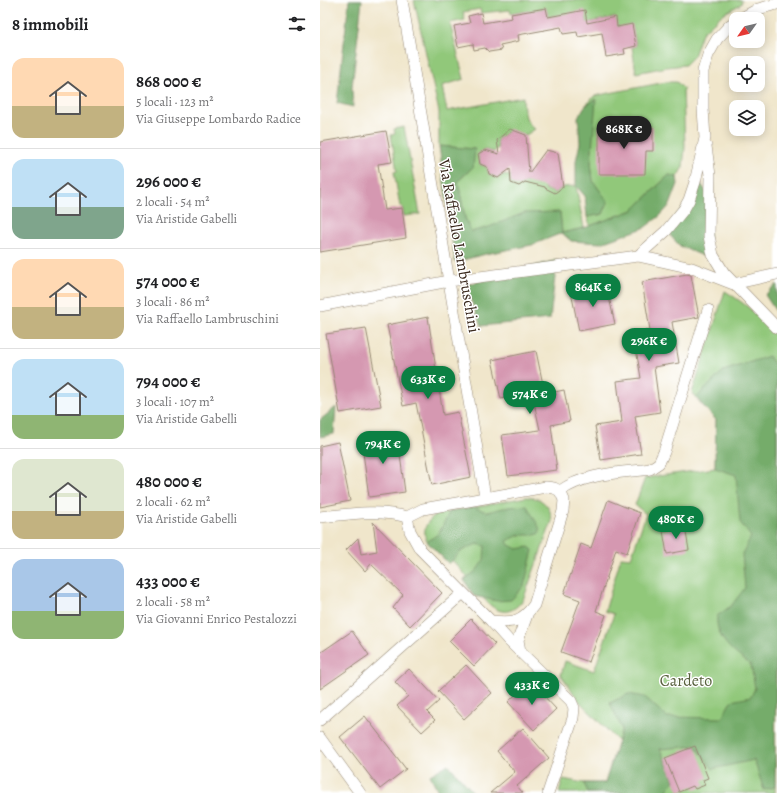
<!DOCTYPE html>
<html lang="it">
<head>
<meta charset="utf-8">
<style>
  :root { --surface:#fff; --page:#f2f2f2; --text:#202124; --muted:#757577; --line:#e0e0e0; --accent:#0b8043 }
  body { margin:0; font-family:Alegreya,serif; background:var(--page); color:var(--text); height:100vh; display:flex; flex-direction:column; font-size:15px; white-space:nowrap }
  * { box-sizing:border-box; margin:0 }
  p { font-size:13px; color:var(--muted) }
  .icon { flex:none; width:22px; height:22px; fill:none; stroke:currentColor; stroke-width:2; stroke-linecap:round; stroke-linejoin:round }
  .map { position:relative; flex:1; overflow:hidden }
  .panel { display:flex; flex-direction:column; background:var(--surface); width:320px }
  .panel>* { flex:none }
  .needle { width:26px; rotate:236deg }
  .buttons { position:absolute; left:409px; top:12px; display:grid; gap:8px }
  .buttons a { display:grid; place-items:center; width:36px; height:36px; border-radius:8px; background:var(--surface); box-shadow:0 2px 10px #0003; font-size:20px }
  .price { position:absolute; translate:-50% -34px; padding:0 9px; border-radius:14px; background:var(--accent); color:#fff; font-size:13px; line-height:26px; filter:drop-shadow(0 1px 2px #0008) }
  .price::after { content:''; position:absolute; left:50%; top:24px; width:12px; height:9px; margin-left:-6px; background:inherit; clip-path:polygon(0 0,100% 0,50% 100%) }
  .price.current { background:#222; color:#fff }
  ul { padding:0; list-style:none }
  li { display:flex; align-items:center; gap:12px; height:100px; padding:0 12px }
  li+li { border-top:1px solid var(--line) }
  li span { display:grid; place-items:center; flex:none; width:112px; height:80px; border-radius:12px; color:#555 }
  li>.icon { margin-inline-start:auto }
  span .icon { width:48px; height:48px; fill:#fffc; stroke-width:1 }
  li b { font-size:17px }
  h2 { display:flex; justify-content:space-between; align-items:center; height:48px; padding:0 12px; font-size:17px }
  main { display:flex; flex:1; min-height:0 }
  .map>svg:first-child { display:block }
</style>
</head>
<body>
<main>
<section class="panel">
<h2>8 immobili<svg class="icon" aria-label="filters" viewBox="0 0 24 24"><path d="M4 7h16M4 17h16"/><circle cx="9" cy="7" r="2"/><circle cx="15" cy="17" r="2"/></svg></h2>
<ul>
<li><span style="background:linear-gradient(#ffd9b3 60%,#c2b280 0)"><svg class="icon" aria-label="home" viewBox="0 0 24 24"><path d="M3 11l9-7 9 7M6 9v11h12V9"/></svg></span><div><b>868 000 €</b><p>5 locali · 123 m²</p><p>Via Giuseppe Lombardo Radice</p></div></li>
<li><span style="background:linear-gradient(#bfe0f5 60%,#7fa58c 0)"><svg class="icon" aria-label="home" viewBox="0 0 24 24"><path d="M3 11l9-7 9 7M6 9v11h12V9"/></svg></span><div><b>296 000 €</b><p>2 locali · 54 m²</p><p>Via Aristide Gabelli</p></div></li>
<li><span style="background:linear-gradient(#ffd9b3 60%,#c2b280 0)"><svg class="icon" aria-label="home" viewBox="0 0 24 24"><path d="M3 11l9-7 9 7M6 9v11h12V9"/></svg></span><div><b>574 000 €</b><p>3 locali · 86 m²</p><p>Via Raffaello Lambruschini</p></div></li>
<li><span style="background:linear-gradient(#bfe0f5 70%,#8fb573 0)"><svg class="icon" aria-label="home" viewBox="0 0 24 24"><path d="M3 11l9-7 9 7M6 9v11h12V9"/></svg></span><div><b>794 000 €</b><p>3 locali · 107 m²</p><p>Via Aristide Gabelli</p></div></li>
<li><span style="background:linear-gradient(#dfe7d0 65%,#c2b280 0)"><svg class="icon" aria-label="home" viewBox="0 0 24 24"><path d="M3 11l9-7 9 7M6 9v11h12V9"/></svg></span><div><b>480 000 €</b><p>2 locali · 62 m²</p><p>Via Aristide Gabelli</p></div></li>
<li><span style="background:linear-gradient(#a9c7e8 65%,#8fb573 0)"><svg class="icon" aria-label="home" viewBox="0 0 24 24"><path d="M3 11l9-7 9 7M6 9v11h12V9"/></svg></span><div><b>433 000 €</b><p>2 locali · 58 m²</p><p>Via Giovanni Enrico Pestalozzi</p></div></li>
</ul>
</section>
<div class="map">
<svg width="457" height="793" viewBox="0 0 457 793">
  <rect width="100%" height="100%" fill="#fff"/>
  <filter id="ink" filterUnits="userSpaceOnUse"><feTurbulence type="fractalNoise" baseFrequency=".025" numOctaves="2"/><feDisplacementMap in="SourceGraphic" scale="8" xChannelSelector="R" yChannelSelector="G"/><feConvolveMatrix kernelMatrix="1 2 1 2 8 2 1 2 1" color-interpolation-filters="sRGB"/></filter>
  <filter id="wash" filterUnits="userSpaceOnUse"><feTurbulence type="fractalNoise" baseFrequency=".012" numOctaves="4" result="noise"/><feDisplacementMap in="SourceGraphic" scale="16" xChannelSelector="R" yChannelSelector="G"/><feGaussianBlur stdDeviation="0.9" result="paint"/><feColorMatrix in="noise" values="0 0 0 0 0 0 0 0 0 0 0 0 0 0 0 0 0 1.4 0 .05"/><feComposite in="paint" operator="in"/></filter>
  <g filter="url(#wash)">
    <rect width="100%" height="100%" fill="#f0e6cb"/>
    <path fill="#91c87a" stroke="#66794c" d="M 94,0 L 422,0 L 421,4 L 403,14 L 382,33 L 374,56 L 365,65 L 347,67 L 316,73 L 312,47 L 316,46 L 312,25 L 297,27 L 295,17 L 267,23 L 265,11 L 228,17 L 226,8 L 191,14 L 190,10 L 161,13 L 160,9 L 143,12 L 145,20 L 130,23 L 144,79 L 122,86 L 127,111 L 203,97 C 203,108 205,123 215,129 L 206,135 L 189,130 L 177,140 L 178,148 L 174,152 L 165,150 L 158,154 L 160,164 L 167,167 L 169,174 L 178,178 L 184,174 L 191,176 L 191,183 L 199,186 L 205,182 L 225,182 L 225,189 L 235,193 L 243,187 L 256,186 L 264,228 L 242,233 L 240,212 L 151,232 L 145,218 L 138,181 L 153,167 L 154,149 L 119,146 L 119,112 Z
      M 346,82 L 357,82 L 363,88 L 365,147 L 363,167 L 357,177 L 349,175 L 313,210 L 270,226 L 267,217 L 283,214 L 288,202 L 273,181 L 271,163 L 275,100 L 265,106 L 274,96 Z
      M 84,127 L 100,214 L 84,216 L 82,206 L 80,206 L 74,172 L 77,171 L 71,135 L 75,134 L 74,129 Z
      M 405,291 C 426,304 443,318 457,338 L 457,662 L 456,663 L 455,793 L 239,793 L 243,779 L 264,783 L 285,783 L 298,741 L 259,701 L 241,675 L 245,661 L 274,671 L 294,614 L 285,611 L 301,557 L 311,558 L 326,514 L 315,505 L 325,478 L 395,468 L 396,420 L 372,393 Z
      M 206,497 C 222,497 231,506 232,521 L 203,600 C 177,633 156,585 140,569 C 136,564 130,558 125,554 C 119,549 109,546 106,539 C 102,528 108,519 118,514 Z"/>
    <path fill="#74ac6a" stroke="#586b44" d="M 29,0 L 42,0 L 32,87 L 33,107 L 17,103 Z
      M 276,99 L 271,163 L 273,181 L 288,202 L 283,214 L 267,217 L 265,196 L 256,186 L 256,161 L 260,143 L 258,117 L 265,106 Z
      M 119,146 L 155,149 L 153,167 L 138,181 L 145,218 L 151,232 L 169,227 L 204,213 L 240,212 L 242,233 L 264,228 L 313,210 L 349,175 L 357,177 L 358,184 L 350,205 L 340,216 L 324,228 L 281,243 L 251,241 L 242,233 L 212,245 L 166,254 L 135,262 Z
      M 381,184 L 390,197 L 389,241 L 383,256 L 360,246 L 345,230 Z
      M 237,260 L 230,319 L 161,326 L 145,285 Z
      M 457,284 L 457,313 L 445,295 Z
      M 449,356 L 457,369 L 457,652 L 456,663 L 455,787 L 444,790 L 434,760 L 393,769 L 375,746 L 340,749 L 354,781 L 345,793 L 268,793 L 264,783 L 285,783 L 302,729 L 290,703 L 308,694 L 325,697 L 347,717 L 402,718 L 411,701 L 431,697 L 435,688 L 431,665 C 414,653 395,639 397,616 L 411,606 L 425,588 L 422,554 L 431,537 L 420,522 L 416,475 L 395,468 L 396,420 L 376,398 L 403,371 Z
      M 16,407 L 14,434 L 0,437 L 0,420 Z
      M 207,506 L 219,527 L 220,533 L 215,535 L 199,535 L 187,541 L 189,545 L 197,549 L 209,547 L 213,550 L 204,586 L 191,600 L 177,601 L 154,596 L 144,580 L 156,571 L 164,560 L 165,546 L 157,544 L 141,551 L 129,564 L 107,542 L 119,533 L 130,511 L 154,507 L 167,512 L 188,507 Z
      M 128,764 L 154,793 L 119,793 L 110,775 Z"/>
    <g id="blocks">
      <path fill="#d598b1" d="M 226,8 L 228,17 L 265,10 L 267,23 L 296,17 L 297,27 L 312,24 L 316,46 L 304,49 L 305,54 L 286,57 L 282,33 L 258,37 L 257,32 L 243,34 L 241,27 L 198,35 L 199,41 L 180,45 L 182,50 L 169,52 L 165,48 L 154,50 L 153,44 L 138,47 L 134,26 L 150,23 L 148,16 L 161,13 L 163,23 L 192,18 L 191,14 Z
        M 279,127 L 333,127 L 333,151 L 326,151 L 325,174 L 279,174 Z
        M 190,129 L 206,135 L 209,173 L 226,150 L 238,153 L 243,187 L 235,193 L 225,188 L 225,187 L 205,182 L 199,186 L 191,183 L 190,169 L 178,178 L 169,174 L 167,167 L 160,164 L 158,154 L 165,150 L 179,154 L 177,140 Z
        M 66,131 L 72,162 L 58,164 L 65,210 L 82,208 L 86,238 L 0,252 L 0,142 Z
        M 367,274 L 371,275 L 379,317 L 352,322 L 359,363 L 334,367 L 340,412 L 315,416 L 321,454 L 281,460 L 275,426 L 302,422 L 297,381 L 321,378 L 313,332 L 330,330 L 322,282 Z
        M 286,284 L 295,324 L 259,331 L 251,292 Z
        M 108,317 L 123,415 L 138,412 L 151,477 L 112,485 L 96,403 L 83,406 L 67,325 Z
        M 46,328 L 61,406 L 20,413 L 6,334 Z
        M 216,351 L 225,394 L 244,390 L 250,421 L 231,425 L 237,470 L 188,476 L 182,435 L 220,430 L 212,393 L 181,399 L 172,360 Z
        M 77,433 L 85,492 L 49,497 L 41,438 Z
        M 18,442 L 30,501 L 0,507 L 0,446 Z
        M 288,500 L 320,513 L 307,553 L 296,549 L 276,611 L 286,615 L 269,662 L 241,652 L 260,600 L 244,594 L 261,544 L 271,548 Z
        M 53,522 L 122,593 L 90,626 L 73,608 L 83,595 L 51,564 L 45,571 L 26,550 L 38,538 L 41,554 L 57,551 Z
        M 365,527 L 369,550 L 347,554 L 343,531 Z
        M 151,619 L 175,644 L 154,666 L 129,641 Z
        M 32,631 L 49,655 L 0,689 L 0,653 Z
        M 146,665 L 172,693 L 144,719 L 118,691 Z
        M 89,669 L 119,701 L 107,712 L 115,720 L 102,732 L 77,706 L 88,696 L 75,682 Z
        M 210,681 L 236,709 L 214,730 L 188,702 Z
        M 45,716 L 86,769 L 60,789 L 20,737 Z
        M 203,728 L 229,758 L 197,786 L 203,793 L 170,793 L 195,772 L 177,751 Z
        M 375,746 L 388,778 L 383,780 L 385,785 L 375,789 L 373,786 L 359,792 L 345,758 Z"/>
    </g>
  </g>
  <g filter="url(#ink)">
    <use href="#blocks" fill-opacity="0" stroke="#968874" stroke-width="1"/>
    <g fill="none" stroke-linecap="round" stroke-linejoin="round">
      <defs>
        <path id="street" d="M 82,0 L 165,497
          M 420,19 L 438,9 L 457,4
          M 386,146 L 390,175 L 389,236 L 393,255 L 404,273 L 457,328
          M 318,256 L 372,268 L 413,284 L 457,274
          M 0,306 L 129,281 L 318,256 L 346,231 L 364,209 L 369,200 L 375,182 L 385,138 L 383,109 L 383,71 L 388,55 L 397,39 L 410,25 L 416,21
          M 226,487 L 234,488 L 240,491 L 244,500 L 243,511 L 214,605 C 201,623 192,623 171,621 L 100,549 L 90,531 L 87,517 L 103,509 Z
          M 240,491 C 265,473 300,473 330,469 L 339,463 L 344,452 L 388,310
          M 0,517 C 28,514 60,509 87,517
          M 171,621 L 189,641 L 251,701 L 254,708 L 253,718 L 228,793
          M 200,651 L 198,640 L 207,615
          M 0,720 L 143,593
          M 0,738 L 40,793"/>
      </defs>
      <use href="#street" stroke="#968874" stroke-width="12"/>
      <use href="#street" stroke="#fff" stroke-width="11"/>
    </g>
  </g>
  <g text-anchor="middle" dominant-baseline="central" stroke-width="3" stroke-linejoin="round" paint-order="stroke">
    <g font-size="16" fill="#3b2a1e" stroke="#fff">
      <text transform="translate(139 246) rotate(80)">Via Raffaello Lambruschini</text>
    </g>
    <g font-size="16" fill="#59613e" stroke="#fff">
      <text x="366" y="681">Cardeto</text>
    </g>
  </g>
</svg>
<div class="buttons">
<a><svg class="needle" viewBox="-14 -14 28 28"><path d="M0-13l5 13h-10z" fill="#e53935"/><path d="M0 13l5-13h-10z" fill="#757577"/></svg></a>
<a><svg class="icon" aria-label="locate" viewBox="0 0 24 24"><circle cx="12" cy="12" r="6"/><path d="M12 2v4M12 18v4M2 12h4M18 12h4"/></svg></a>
<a><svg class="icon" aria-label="layers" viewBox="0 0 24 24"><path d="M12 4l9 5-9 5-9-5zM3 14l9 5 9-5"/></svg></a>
</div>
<b class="price current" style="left:304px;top:150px">868K €</b>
<b class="price" style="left:273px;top:308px">864K €</b>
<b class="price" style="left:329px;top:362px">296K €</b>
<b class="price" style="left:108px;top:400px">633K €</b>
<b class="price" style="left:210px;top:415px">574K €</b>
<b class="price" style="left:63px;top:465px">794K €</b>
<b class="price" style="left:356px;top:540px">480K €</b>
<b class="price" style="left:212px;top:706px">433K €</b>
</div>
</main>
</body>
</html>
